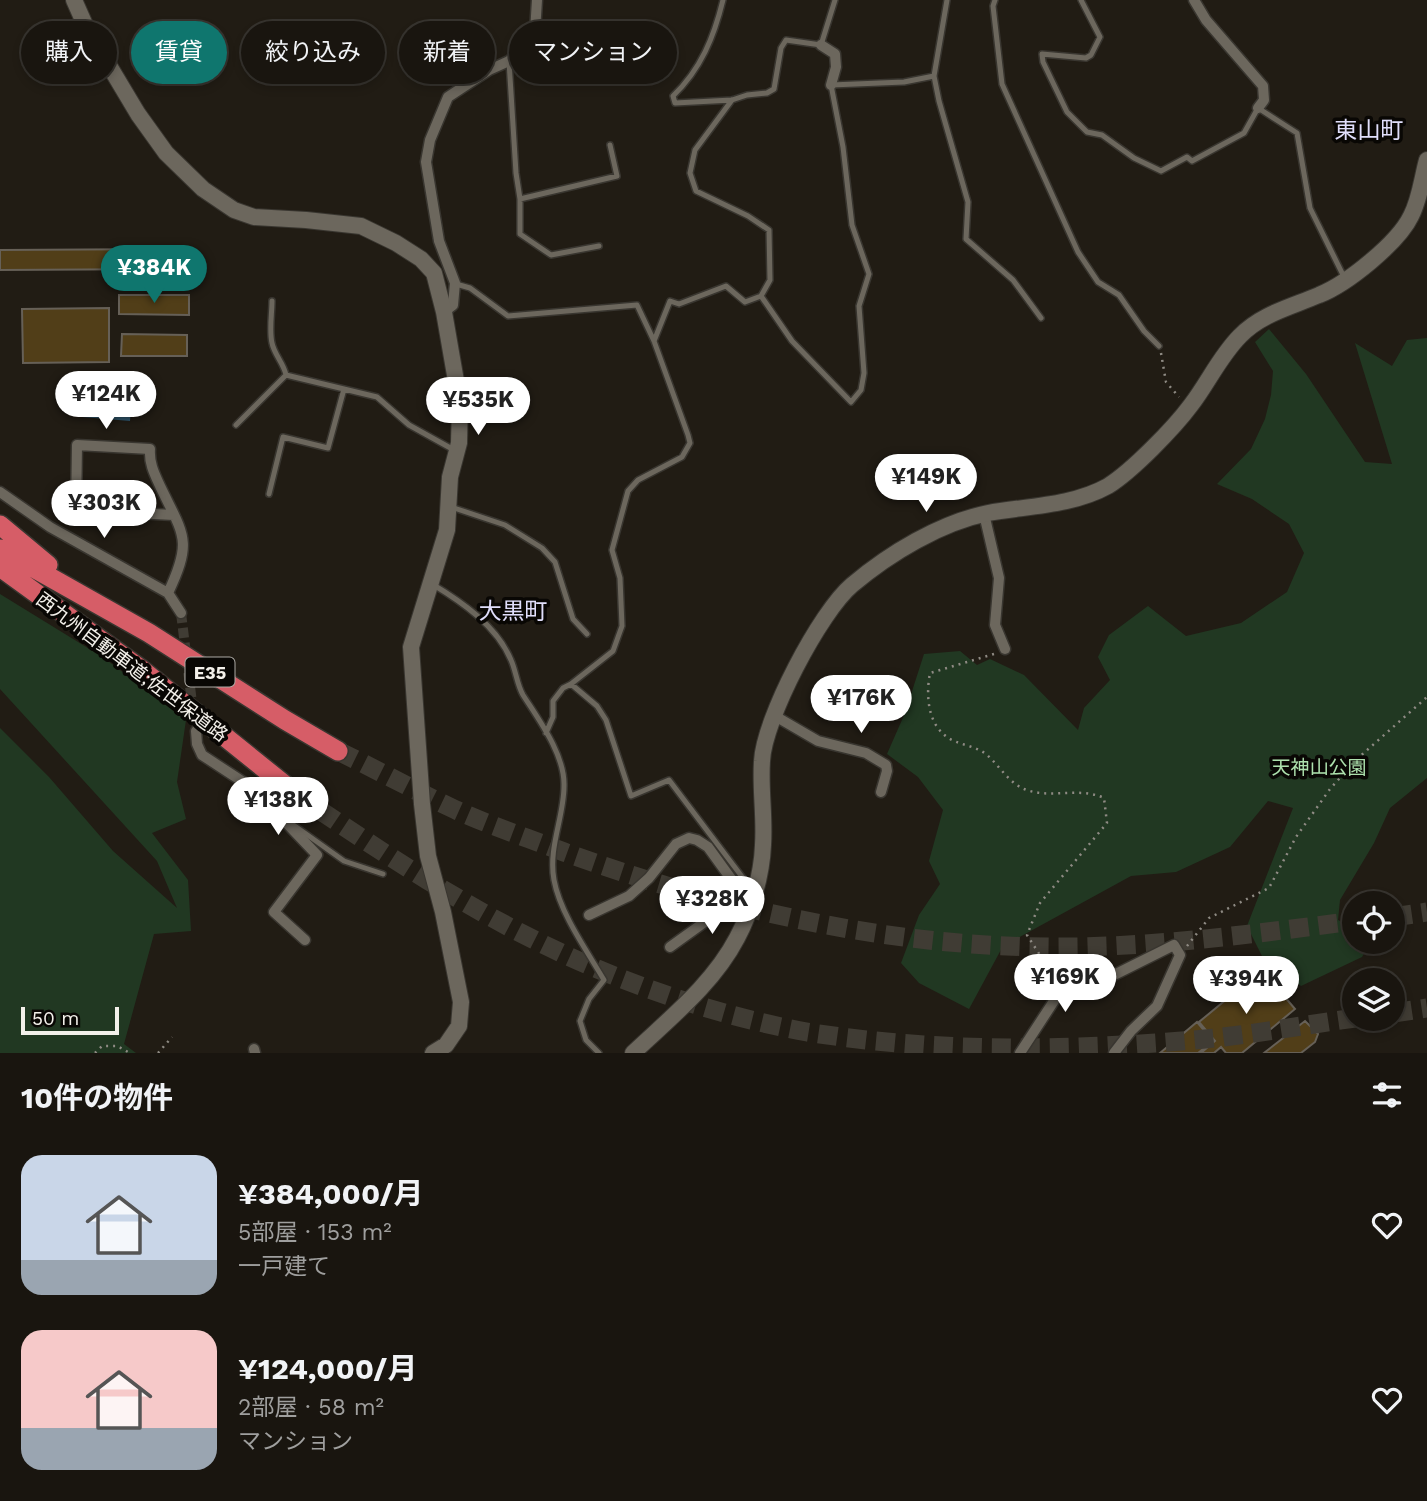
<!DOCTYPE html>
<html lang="ja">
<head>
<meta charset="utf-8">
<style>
  :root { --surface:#19150f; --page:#221e18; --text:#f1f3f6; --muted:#9f9f9e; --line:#37342f; --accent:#0f766e }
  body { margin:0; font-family:"Work Sans","Noto Sans JP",sans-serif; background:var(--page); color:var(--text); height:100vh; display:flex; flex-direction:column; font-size:26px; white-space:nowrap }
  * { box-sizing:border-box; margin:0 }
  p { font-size:23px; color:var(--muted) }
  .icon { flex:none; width:38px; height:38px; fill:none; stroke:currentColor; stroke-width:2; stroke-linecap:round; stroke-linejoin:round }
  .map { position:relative; height:1053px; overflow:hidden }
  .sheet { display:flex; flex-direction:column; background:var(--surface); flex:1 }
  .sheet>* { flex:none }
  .banner { position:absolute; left:21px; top:21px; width:700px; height:63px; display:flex; gap:14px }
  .fabs { position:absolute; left:1342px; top:891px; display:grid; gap:14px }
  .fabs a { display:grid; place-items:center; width:63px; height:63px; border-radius:50%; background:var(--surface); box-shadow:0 4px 10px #0003,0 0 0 2px var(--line); font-size:35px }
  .scale { position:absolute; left:21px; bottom:18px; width:98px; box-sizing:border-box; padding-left:7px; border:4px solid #f3f0ea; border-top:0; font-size:19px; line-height:24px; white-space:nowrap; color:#f3f0ea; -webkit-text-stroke:5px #090704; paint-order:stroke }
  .price { position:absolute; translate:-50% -60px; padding:0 16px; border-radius:24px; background:#fff; color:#222; font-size:23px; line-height:46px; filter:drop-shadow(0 2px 4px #0008) }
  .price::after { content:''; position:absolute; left:50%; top:42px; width:21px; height:16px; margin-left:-10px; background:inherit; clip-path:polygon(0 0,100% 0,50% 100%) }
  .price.active { background:var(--accent); color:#fff }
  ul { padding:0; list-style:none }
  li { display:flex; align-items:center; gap:21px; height:175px; padding:0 21px }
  li span { display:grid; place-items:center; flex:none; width:196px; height:140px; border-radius:21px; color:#555 }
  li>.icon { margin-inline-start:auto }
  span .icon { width:84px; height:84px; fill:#fffc; stroke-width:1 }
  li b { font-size:30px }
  h2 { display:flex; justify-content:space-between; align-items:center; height:84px; padding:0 21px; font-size:30px }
  .tag { padding:0 24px; border-radius:32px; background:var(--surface); box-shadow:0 4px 10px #0003,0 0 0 2px var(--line); font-size:24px; line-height:63px }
  .tag.active { background:var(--accent); color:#fff }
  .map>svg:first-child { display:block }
</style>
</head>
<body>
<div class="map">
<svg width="1427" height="1053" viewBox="0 0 1427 1053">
  <rect width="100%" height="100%" fill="#211c14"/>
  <path fill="#213822" d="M 1269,329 L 1306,374 L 1365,462 L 1392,464 L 1355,343 L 1392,366 L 1407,340 L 1427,338 L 1427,778 L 1390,808 L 1374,843 L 1340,900 L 1338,920 L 1354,928 L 1354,942 L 1370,942 L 1362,957 L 1301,986 L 1262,956 L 1247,926 L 1293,808 L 1268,801 L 1230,847 L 1176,872 L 1131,876 L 1003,946 L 969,1009 L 919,983 L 901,963 L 919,915 L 940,884 L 929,861 L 943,810 L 918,777 L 887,754 L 905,713 L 924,654 L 960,651 L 977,665 L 990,659 L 1024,675 L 1078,730 L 1084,708 L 1110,680 L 1098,657 L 1109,635 L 1148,606 L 1186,636 L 1241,623 L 1287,592 L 1304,553 L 1289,524 L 1252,499 L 1217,484 L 1251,449 L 1265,419 L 1271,395 L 1273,371 L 1255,342 Z
    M 0,594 L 104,658 L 186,720 L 177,782 L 186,819 L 152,833 L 188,880 L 191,931 L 154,934 L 124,1044 L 136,1053 L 0,1053 L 0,728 L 49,777 L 113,851 L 177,908 L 157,861 L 0,689 Z"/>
  <path fill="#325b72" d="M 85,385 L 133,388 L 130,421 L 82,417 Z"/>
  <path fill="#513e18" stroke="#666057" stroke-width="2" d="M 169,249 L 169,269 L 0,270 L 0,250 Z
    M 119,295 L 189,295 L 189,315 L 119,314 Z
    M 109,308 L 109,362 L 23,363 L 22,309 Z
    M 122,334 L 187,335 L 187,356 L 121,356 Z
    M 1262,970 L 1295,1009 L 1242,1053 L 1226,1053 L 1221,1047 L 1214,1053 L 1201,1053 L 1215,1041 L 1199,1022 Z
    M 1305,1021 L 1318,1034 L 1315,1042 L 1301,1053 L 1264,1053 Z
    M 1197,1022 L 1213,1041 L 1198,1053 L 1160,1053 Z"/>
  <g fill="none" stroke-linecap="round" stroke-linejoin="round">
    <path stroke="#403c34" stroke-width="10" stroke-dasharray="10 5" stroke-linecap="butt" d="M 181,613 L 193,711"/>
    <path stroke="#403c34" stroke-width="19" stroke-dasharray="19 10" stroke-linecap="butt" d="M 338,751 C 377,770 416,791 456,810 C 491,826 528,838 564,852 C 727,911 897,949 1070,947 C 1166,946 1260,933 1354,921
      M 296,794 C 378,850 461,905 551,948 C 627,985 723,1017 807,1032 C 937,1053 1073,1051 1205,1039 C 1255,1034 1305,1025 1355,1018
      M 1393,917 L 1427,912
      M 1393,1013 L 1427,1008"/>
    <defs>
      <path id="lane" d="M 723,0 C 714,37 701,69 673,96 L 675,103 L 732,100 L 747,95 L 767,93 L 774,89 L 781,48 L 786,40 L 821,45 L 835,0
        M 947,0 L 934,76 L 939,101 L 968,202 L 966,239 L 1013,280 L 1041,318
        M 995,0 L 993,6 L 1002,84 L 1078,252 L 1098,282 L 1119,295 L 1144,331 L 1159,346
        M 1081,0 L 1100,37 L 1091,55 L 1086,58 L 1042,54 L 1043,62 L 1067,112 L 1087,132 L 1102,135 L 1134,158 L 1161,171 L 1187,157 L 1192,161 L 1244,133 L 1258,108 L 1297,133 L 1310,208 L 1345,279
        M 509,61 L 516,173 L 520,199 L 520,234 L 551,255 L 599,246
        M 520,199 L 617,176 L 610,145
        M 456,284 L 470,288 L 508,316 L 637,305 L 654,341 L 688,435 L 690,443 L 682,457 L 638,480 L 628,491 L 612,550 L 620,578 L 622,626 L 613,651 L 571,684 L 563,688 L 553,701 L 553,717 L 546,733
        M 761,296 L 792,341 L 851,402 L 861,390 L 864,373 L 859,306 L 869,274 L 852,225 L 843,147 L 831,85 L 904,82 L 934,76
        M 272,301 C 272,314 269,330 272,343 C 274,354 284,364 286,375 L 377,397 L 409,425 L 454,450
        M 654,341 L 670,301 L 679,304 L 726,286 L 745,302 L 761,296 L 770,280 L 769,230 L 748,216 L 696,191 L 690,173 L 695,150 L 732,100
        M 236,425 L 286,375
        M 269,494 L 283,437 L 328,448 L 344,389
        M 451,507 L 505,525 L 542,548 L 555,562 L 573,619 L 587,634
        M 432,584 C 462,602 497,626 511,660 C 516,671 517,685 523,695 C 539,720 565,755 564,786 C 564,817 548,848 554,880 C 560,913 587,951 604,980 L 589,999 L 580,1021 L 586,1040 L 599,1053
        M 571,684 L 597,706 L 606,720 L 631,796 L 669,780 L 752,890
        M 292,824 L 344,861 L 383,874"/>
      <path id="street" d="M 1194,0 L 1206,20 L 1263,86 L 1264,100 L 1258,108
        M 821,45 L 835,54 L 836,67 L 831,85
        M 444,312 L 453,305 L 455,283 L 439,241 L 426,162 L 430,140 L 448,97 L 489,70 L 509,61 L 529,43 L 535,32 L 537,0
        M 0,492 L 50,527 L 168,593 L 181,613
        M 984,514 L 999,578 L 995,625 L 1005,649
        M 168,593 C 193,540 184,536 160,486 C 154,473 149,463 150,449 L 77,445 L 76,510 L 174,515
        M 775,716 L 818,741 L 866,753 L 886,765 L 887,771 L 881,792
        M 196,731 L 197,744 L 202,755 L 254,789 L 317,855 L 274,912 L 305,940
        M 589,915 L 629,896 L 649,878 L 676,844 L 689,838 L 697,840 L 708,847 L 750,905
        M 670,947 L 713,916 L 738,903 L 750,905
        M 254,1049 L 255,1053
        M 1020,1053 L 1067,981 L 1084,990 L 1174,945 L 1180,955 L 1157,1006 L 1131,1031 L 1114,1053"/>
      <path id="secondary" d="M 74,0 L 86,27 L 138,114 L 166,153 L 203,189 L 234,210 L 254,217 L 306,220 L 361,226 L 396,243 L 421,259 L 434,273 L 444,312 L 460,404 L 459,443 L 450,477 L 447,530 L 411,647 L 422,804 L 428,856 L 443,912 L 461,1002 L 459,1026 L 446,1045 L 433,1053
        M 633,1053 C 670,1018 713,984 737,938 C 751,912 762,875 763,845 C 765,817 760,789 762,761 C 764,719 820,612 852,585 C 890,553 940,523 988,513 C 1027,506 1072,506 1108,486 C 1132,471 1174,428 1191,405 C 1208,383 1220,356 1240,336 C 1261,314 1291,307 1319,295 C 1347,284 1398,243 1411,216 C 1420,199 1422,178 1427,160"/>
      <path id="highway" d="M 0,525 L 48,565
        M 0,549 L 149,633 L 285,720 L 338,751
        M 0,567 L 142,670 L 296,794"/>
    </defs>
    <use href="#lane" stroke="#393630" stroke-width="8"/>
    <use href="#street" stroke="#393630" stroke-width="13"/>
    <use href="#secondary" stroke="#393630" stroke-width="18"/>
    <use href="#highway" stroke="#393630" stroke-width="22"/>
    <path stroke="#8f8b84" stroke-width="2.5" stroke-dasharray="2 5" stroke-linecap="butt" d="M 1161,353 L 1166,382 L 1179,397
      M 994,654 L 930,673 C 926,694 927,723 947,737 C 958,745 974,745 986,754 C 1001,767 1010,786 1030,791 C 1054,798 1080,787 1104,798 L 1107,823 L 1040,903 L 1027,935 L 1040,955 L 1060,974
      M 1187,946 L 1209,918 L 1269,888 L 1296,837 L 1330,789 L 1357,759 L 1427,697
      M 95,1053 L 102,1046 L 117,1046 L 130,1053
      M 158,1053 L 172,1037"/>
    <use href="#lane" stroke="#6c675d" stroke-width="5"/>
    <use href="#street" stroke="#6c675d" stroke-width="10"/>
    <use href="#secondary" stroke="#6c675d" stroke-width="16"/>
    <use href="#highway" stroke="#d65d67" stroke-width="19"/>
  </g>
  <g text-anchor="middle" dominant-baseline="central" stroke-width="7" stroke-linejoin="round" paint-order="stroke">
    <rect fill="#090704" stroke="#adaaa5" stroke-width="2" x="185.5" y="657.5" width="49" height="29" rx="5"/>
    <g font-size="18" font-weight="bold" fill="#f3f0ea">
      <text x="210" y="672">E35</text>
    </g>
    <g font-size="19" fill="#f3f0ea" stroke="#090704">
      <text transform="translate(132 667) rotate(37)">西九州自動車道;佐世保道路</text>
    </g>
    <g font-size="19" fill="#ade1ad" stroke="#090704">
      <text x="1319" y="767">天神山公園</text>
    </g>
    <g font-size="23" fill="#e0defb" stroke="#090704">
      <text x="1369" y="130">東山町</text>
      <text x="513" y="611">大黒町</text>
    </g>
  </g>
</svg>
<div class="fabs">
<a><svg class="icon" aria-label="locate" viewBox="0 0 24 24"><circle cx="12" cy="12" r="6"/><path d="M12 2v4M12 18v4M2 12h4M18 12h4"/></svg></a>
<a><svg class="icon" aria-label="layers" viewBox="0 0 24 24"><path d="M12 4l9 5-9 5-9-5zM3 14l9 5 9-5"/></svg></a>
</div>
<div class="scale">50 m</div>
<b class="price active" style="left:154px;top:305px">¥384K</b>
<b class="price" style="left:106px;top:431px">¥124K</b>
<b class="price" style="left:478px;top:437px">¥535K</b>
<b class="price" style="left:926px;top:514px">¥149K</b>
<b class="price" style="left:104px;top:540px">¥303K</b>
<b class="price" style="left:861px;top:735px">¥176K</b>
<b class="price" style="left:278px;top:837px">¥138K</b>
<b class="price" style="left:712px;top:936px">¥328K</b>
<b class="price" style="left:1065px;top:1014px">¥169K</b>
<b class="price" style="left:1246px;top:1016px">¥394K</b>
<div class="banner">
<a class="tag">購入</a>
<a class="tag active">賃貸</a>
<a class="tag">絞り込み</a>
<a class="tag">新着</a>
<a class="tag">マンション</a>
</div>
</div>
<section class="sheet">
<h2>10件の物件<svg class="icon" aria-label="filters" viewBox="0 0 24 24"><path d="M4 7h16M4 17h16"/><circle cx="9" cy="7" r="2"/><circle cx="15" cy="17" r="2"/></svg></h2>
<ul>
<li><span style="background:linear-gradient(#c9d6e8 75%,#9aa5b1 0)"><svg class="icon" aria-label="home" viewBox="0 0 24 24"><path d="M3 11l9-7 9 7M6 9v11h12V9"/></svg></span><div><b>¥384,000/月</b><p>5部屋 · 153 m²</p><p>一戸建て</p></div><svg class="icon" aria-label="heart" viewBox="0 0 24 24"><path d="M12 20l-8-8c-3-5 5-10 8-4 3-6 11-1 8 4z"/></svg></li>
<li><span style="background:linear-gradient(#f6c9c9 70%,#9aa5b1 0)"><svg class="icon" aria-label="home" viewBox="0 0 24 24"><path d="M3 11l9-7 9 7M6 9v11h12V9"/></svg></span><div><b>¥124,000/月</b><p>2部屋 · 58 m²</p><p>マンション</p></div><svg class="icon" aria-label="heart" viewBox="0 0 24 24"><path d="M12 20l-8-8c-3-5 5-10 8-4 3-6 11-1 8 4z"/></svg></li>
</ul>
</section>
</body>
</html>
